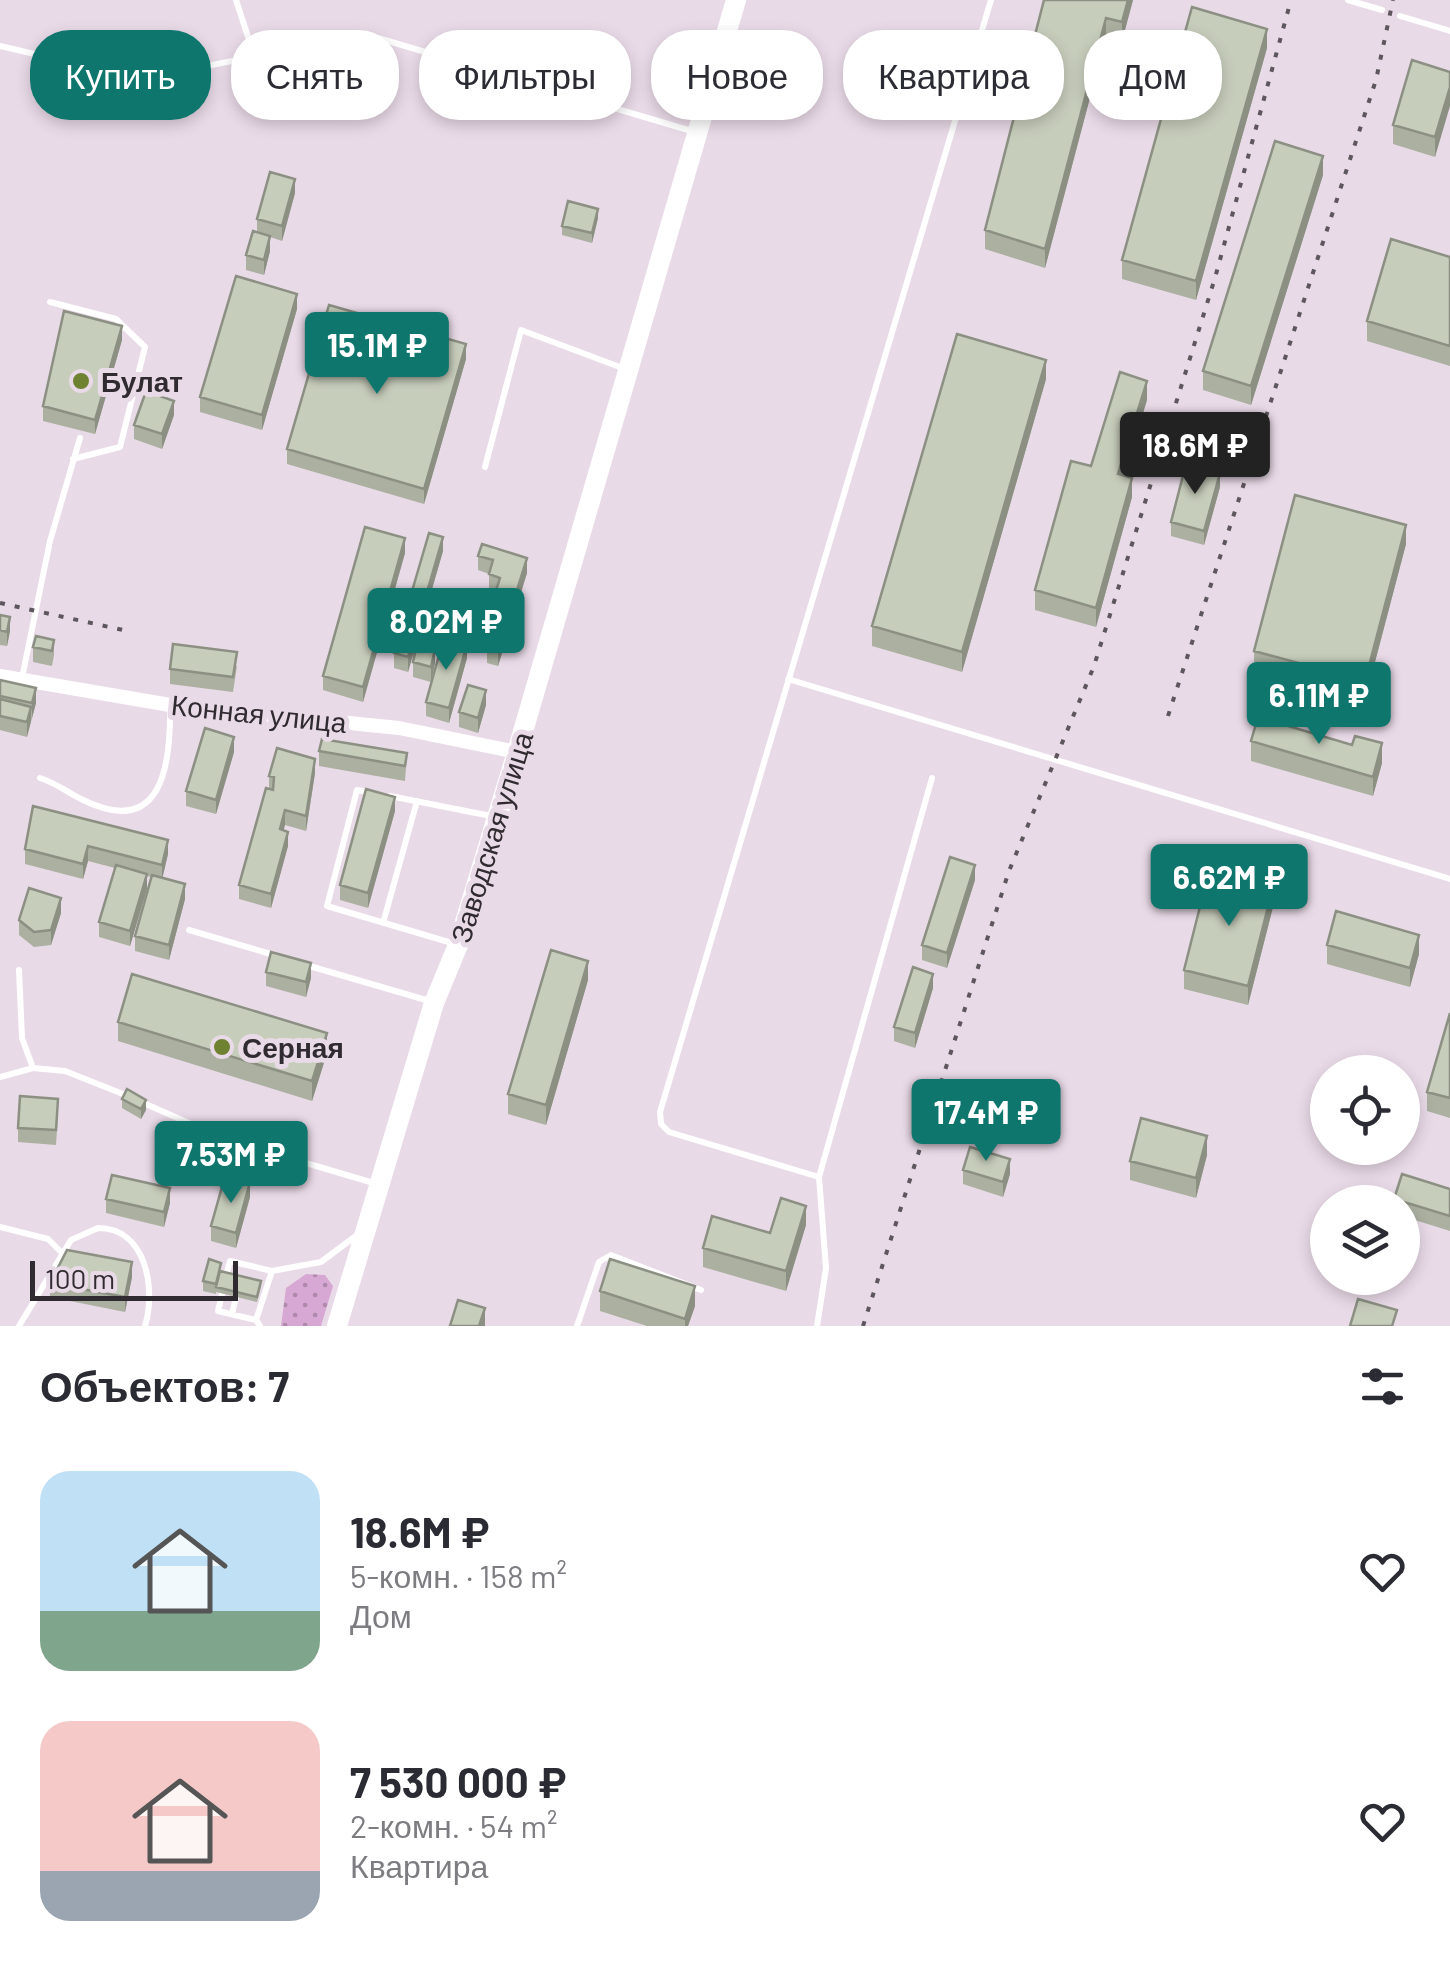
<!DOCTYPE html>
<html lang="ru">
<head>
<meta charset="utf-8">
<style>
  :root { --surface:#fff; --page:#f7f7f7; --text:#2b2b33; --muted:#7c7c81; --accent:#0f766e }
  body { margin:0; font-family:Barlow,sans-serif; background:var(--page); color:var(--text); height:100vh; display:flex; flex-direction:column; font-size:38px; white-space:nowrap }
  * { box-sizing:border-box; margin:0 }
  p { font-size:32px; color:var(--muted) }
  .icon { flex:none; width:55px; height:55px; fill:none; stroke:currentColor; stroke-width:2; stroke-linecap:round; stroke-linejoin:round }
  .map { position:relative; height:1326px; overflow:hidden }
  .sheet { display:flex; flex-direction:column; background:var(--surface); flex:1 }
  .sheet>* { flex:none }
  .guide { position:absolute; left:30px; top:30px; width:1390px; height:90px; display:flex; gap:20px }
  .tools { position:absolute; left:1310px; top:1055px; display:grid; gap:20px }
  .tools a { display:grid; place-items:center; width:110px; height:110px; border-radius:50%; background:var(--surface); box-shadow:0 5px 15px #0003; font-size:50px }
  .scale { position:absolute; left:30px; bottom:25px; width:208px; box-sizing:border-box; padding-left:10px; border:5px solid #302b30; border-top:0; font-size:28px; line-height:35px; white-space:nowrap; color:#302b30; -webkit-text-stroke:8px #e9dae7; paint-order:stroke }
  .price { position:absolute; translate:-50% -85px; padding:0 22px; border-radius:10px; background:var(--accent); color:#fff; font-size:32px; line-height:65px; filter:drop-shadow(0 2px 5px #0008) }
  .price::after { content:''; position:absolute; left:50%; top:60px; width:30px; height:22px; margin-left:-15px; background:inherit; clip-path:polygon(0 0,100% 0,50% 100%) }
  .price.current { background:#222; color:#fff }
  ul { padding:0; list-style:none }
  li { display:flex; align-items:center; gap:30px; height:250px; padding:0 40px }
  li span { display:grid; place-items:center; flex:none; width:280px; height:200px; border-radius:30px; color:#555 }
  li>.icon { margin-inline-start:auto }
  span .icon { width:120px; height:120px; fill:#fffc; stroke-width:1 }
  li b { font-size:42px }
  h2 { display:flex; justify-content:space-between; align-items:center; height:120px; padding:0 40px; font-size:42px }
  .chip { padding:0 35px; border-radius:40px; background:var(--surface); box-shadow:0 5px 15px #0003; font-size:35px; line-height:90px }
  .chip.current { background:var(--accent); color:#fff }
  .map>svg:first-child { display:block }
</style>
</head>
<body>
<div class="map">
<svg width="1450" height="1326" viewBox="0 0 1450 1326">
  <defs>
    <pattern id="grass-dots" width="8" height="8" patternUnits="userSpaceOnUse" patternTransform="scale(2.5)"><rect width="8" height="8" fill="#d7a8d3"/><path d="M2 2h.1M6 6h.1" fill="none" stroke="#af89ac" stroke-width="1.8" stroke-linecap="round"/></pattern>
  </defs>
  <rect width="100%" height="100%" fill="#e9dae7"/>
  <path fill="url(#grass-dots)" d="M 306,1274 L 325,1275 L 333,1286 L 321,1326 L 281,1326 L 286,1288 Z"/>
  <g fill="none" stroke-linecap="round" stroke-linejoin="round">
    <path stroke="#fff" stroke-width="6" d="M 236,0 L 255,58
      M 1348,0 L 1382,10
      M 1400,16 L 1450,31
      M 0,46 L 141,79 L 348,38 L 378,38 L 695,132
      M 50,302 L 116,319 L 145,347 L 120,447 L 73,459
      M 485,467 L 521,330 L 625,369
      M 22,678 L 50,541 L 80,438
      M 788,679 L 1450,879
      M 40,778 C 56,783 67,792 81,799 C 162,840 171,766 170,706
      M 373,793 L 357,790 L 327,906 L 452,943
      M 390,796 L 491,816
      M 383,923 L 417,801
      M 189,930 L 274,955
      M 306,965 L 433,1002
      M 19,970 L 22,1038 L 33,1068 L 65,1071 L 128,1096
      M 0,1077 L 33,1068
      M 139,1101 L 225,1139 L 377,1184
      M 819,1177 L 669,1132 L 661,1124 L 660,1112 L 991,0
      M 0,1227 L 48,1239 L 63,1254
      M 226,1276 L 230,1261 L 272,1271
      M 222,1294 L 218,1311 L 256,1320
      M 232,1314 L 236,1297
      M 19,1326 L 71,1240 L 98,1228 C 147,1228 156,1290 145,1326
      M 260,1326 L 256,1320 L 272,1271 L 321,1262 L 357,1235
      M 577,1326 L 599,1262 L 611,1255 L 701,1290
      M 817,1326 L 826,1268 L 819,1177 L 932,778"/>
    <path stroke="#fff" stroke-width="14" d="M 0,676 L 170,705 L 399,728 L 517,752"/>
    <path stroke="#fff" stroke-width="20" d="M 337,1326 L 434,1003 L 458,945 L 517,752 L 736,0"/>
    <path stroke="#5e565d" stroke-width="4" stroke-dasharray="5 10" stroke-linecap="butt" d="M 0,603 L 123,630
      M 1168,716 L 1376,80 L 1393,0
      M 863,1326 L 1009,871 L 1094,666 L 1215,278 L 1291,0"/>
  </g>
  <path fill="#abb0a1" d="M 1044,0 L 1133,0 L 1122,41 L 1106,37 L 1045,268 L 985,249 L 985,230 Z
    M 1267,48 L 1196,300 L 1122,279 L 1122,260 Z
    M 1450,72 L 1435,157 L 1393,144 L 1393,125 Z
    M 1323,175 L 1251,405 L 1203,390 L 1203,371 Z
    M 295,193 L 282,241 L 270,237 L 270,251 L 264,275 L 246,270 L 246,255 L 257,232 L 257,219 Z
    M 598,218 L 592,243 L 562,235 L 562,226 Z
    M 1450,257 L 1450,366 L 1367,341 L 1367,321 Z
    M 297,309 L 262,430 L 200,412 L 200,397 Z
    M 122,340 L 95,434 L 43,421 L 43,406 Z
    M 466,359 L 424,504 L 287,464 L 287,449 Z
    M 1046,379 L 962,672 L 872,646 L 872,626 Z
    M 1147,400 L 1124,476 L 1132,497 L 1096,627 L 1035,610 L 1035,590 L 1091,466 Z
    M 174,415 L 162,449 L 134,439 L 134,425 Z
    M 1220,487 L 1204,545 L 1171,536 L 1171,522 Z
    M 1406,544 L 1365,700 L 1254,670 L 1254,651 Z
    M 443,551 L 408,672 L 394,668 L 394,653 Z
    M 405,553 L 363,702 L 323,690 L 323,676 Z
    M 478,556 L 527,573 L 498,666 L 487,663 L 487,651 L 482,650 L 482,635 L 496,591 L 489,589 L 489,574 L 478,570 Z
    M 0,615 L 10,631 L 7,646 L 0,645 Z
    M 54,640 L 54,655 L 52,666 L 33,662 L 33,647 Z
    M 467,658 L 449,723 L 426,716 L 426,702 Z
    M 413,662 L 435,663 L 431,682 L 413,677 Z
    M 237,666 L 233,692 L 170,684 L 170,669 Z
    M 0,680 L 36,703 L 27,737 L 0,730 Z
    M 486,705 L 478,733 L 459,727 L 459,712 Z
    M 1251,741 L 1382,763 L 1373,796 L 1251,761 Z
    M 319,751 L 407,753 L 405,781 L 319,766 Z
    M 234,752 L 216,814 L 186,806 L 186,791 Z
    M 315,773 L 306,831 L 285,825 L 283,830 L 288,846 L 271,908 L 239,899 L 239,885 L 269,789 L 269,776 Z
    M 33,806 L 168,854 L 162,878 L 185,899 L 169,960 L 135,951 L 135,936 L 151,877 L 147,876 L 147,889 L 130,946 L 99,937 L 99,922 L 115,868 L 88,861 L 83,879 L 25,864 L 25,849 Z
    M 395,811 L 368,908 L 340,900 L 340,885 Z
    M 975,880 L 947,968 L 922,960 L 922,945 Z
    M 1273,907 L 1248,1005 L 1184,989 L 1184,970 Z
    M 61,913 L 51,945 L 34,947 L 19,935 L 19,920 Z
    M 1327,945 L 1419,954 L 1410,987 L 1327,964 Z
    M 266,972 L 311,978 L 306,997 L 266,986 Z
    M 588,980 L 546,1125 L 508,1114 L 508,1094 Z
    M 933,988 L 915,1048 L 894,1041 L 894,1027 Z
    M 1450,1013 L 1450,1118 L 1427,1111 L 1427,1092 Z
    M 118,1022 L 327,1053 L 312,1101 L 118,1041 Z
    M 122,1099 L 146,1110 L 141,1119 L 122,1108 Z
    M 58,1114 L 56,1145 L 18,1142 L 18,1128 Z
    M 1207,1155 L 1196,1198 L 1130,1180 L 1130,1161 Z
    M 963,1170 L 1010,1174 L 1003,1197 L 963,1184 Z
    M 1450,1189 L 1450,1231 L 1402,1216 L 1402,1202 L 1394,1202 L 1394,1199 Z
    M 250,1197 L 236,1248 L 211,1241 L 211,1226 Z
    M 106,1199 L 170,1203 L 164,1227 L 106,1213 Z
    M 806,1225 L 786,1291 L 703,1267 L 703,1248 Z
    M 221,1271 L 261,1286 L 257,1302 L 216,1292 L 216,1294 L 203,1291 L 203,1281 Z
    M 132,1277 L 125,1312 L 50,1297 L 50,1283 Z
    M 600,1291 L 695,1306 L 688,1326 L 647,1326 L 600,1311 Z"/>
  <path fill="#8b9083" d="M 1128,0 L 1133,0 L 1122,41 L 1122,22 Z
    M 1106,18 L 1106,37 L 1045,268 L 1045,249 Z
    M 1267,29 L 1267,48 L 1196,300 L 1196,281 Z
    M 1450,87 L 1450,106 L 1435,157 L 1435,137 Z
    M 1323,156 L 1323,175 L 1251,405 L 1251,386 Z
    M 295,179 L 295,193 L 282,241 L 282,226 Z
    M 598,209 L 598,218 L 592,243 L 592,233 Z
    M 270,236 L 270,251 L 264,275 L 264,260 Z
    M 297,294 L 297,309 L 262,430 L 262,415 Z
    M 122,326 L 122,340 L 95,434 L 95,420 Z
    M 466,344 L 466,359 L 424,504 L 424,489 Z
    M 1046,360 L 1046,379 L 962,672 L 962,652 Z
    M 1147,381 L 1147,400 L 1118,494 L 1118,474 Z
    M 174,401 L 174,415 L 162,449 L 162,434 Z
    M 1220,473 L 1220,487 L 1204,545 L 1204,531 Z
    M 1132,478 L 1132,497 L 1096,627 L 1096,608 Z
    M 1406,525 L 1406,544 L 1365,700 L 1365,681 Z
    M 443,537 L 443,551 L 408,672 L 408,657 Z
    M 405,538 L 405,553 L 363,702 L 363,687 Z
    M 527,558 L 527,573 L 498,666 L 498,651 Z
    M 10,617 L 10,631 L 7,646 L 7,632 Z
    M 467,644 L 467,658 L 449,723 L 449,708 Z
    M 435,649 L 435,663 L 431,682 L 431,667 Z
    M 36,688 L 36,703 L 32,718 L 32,703 Z
    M 486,690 L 486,705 L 478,733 L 478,718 Z
    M 31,707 L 31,721 L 27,737 L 27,722 Z
    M 234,737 L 234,752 L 216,814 L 216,800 Z
    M 1382,743 L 1382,763 L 1373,796 L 1373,777 Z
    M 315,759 L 315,773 L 306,831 L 306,816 Z
    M 395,797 L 395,811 L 368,908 L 368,893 Z
    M 285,810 L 285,825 L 280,844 L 280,829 Z
    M 288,832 L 288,846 L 271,908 L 271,894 Z
    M 168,840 L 168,854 L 162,880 L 162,865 Z
    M 88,846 L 88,861 L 83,879 L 83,864 Z
    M 975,865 L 975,880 L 947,968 L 947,953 Z
    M 147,874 L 147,889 L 130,946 L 130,931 Z
    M 185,884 L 185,899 L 169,960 L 169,945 Z
    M 1273,887 L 1273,907 L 1248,1005 L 1248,986 Z
    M 61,898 L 61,913 L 51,945 L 51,930 Z
    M 1419,935 L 1419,954 L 1410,987 L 1410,968 Z
    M 588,961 L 588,980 L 546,1125 L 546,1105 Z
    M 311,963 L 311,978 L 306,997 L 306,982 Z
    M 933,974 L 933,988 L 915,1048 L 915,1033 Z
    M 327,1033 L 327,1053 L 312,1101 L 312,1081 Z
    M 146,1100 L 146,1110 L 141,1119 L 141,1109 Z
    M 1207,1136 L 1207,1155 L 1196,1198 L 1196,1178 Z
    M 1010,1159 L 1010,1174 L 1003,1197 L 1003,1182 Z
    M 250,1182 L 250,1197 L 236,1248 L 236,1233 Z
    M 170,1188 L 170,1203 L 164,1227 L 164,1212 Z
    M 806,1206 L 806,1225 L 786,1291 L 786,1271 Z
    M 132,1262 L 132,1277 L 125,1312 L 125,1297 Z
    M 695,1286 L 695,1306 L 688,1326 L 685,1326 L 685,1319 Z
    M 485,1308 L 485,1326 L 479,1326 Z"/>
  <path fill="#c7cdbb" stroke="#8b9083" stroke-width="2.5" d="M 1044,0 L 1128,0 L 1122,22 L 1106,18 L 1045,249 L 985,230 Z
    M 1192,7 L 1267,29 L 1196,281 L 1122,260 Z
    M 1412,60 L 1450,72 L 1450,87 L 1435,137 L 1393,125 Z
    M 1275,141 L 1323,156 L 1251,386 L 1203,371 Z
    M 270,172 L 295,179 L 282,226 L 257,219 Z
    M 568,201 L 598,209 L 592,233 L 562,226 Z
    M 253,231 L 270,236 L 264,260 L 246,255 Z
    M 1391,239 L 1450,257 L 1450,346 L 1367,321 Z
    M 236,276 L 297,294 L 262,415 L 200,397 Z
    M 329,305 L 466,344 L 424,489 L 287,449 Z
    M 64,311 L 122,326 L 95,420 L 43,406 Z
    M 957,334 L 1046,360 L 962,652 L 872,626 Z
    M 1120,372 L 1147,381 L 1118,474 L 1132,478 L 1096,608 L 1035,590 L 1071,461 L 1091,466 Z
    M 146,391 L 174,401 L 162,434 L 134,425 Z
    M 1186,464 L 1220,473 L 1204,531 L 1171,522 Z
    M 1295,495 L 1406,525 L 1365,681 L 1254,651 Z
    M 365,527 L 405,538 L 363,687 L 323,676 Z
    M 429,533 L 443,537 L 408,657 L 394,653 Z
    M 482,544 L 527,558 L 498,651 L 487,648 L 490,638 L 482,635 L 500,578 L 489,574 L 493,560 L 478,556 Z
    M 0,615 L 10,617 L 7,632 L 0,630 Z
    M 36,636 L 54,640 L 52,651 L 33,647 Z
    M 444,637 L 467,644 L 449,708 L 426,702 Z
    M 173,644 L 237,652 L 233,677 L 170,669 Z
    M 417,644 L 435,649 L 431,667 L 413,662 Z
    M 0,680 L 36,688 L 32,703 L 0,696 Z
    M 468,685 L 486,690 L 478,718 L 459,712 Z
    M 0,699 L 31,707 L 27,722 L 0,716 Z
    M 1258,717 L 1352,745 L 1355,736 L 1382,743 L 1373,777 L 1251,741 Z
    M 205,728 L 234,737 L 216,800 L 186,791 Z
    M 322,739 L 407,753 L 405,766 L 319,751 Z
    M 277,748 L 315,759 L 306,816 L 285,810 L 280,829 L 288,832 L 271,894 L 239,885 L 266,788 L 273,790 L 274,777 L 269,776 Z
    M 366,789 L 395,797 L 368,893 L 340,885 Z
    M 33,806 L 168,840 L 162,865 L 88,846 L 83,864 L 25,849 Z
    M 950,857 L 975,865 L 947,953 L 922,945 Z
    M 116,865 L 147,874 L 130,931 L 99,922 Z
    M 1209,871 L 1273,887 L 1248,986 L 1184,970 Z
    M 152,875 L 185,884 L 169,945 L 135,936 Z
    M 29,888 L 61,898 L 51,930 L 34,932 L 19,920 Z
    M 1336,911 L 1419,935 L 1410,968 L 1327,945 Z
    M 551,950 L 588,961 L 546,1105 L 508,1094 Z
    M 271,952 L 311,963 L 306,982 L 266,972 Z
    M 913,967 L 933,974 L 915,1033 L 894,1027 Z
    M 132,974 L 327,1033 L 312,1081 L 118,1022 Z
    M 1450,1013 L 1450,1098 L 1427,1092 Z
    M 127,1089 L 146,1100 L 141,1109 L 122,1099 Z
    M 20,1096 L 58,1099 L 56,1130 L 18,1128 Z
    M 1141,1118 L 1207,1136 L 1196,1178 L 1130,1161 Z
    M 970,1147 L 1010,1159 L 1003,1182 L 963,1170 Z
    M 1402,1174 L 1450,1189 L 1450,1216 L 1394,1199 Z
    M 112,1175 L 170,1188 L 164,1212 L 106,1199 Z
    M 235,1178 L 250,1182 L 236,1233 L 211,1226 L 222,1187 L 232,1190 Z
    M 781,1198 L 806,1206 L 786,1271 L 703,1248 L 712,1216 L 770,1233 Z
    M 67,1250 L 132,1262 L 125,1297 L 50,1283 Z
    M 209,1259 L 221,1263 L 216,1284 L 203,1281 Z
    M 610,1259 L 695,1286 L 685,1319 L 600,1291 Z
    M 220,1271 L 261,1281 L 257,1297 L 216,1287 Z
    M 1358,1299 L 1397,1310 L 1392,1326 L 1350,1326 Z
    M 458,1300 L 485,1308 L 479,1326 L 450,1326 Z"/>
  <g fill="#6f8232" stroke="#e9dae7" stroke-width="4">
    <circle cx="81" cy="381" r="10"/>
    <circle cx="222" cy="1047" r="10"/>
  </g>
  <g text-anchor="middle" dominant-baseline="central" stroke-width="10" stroke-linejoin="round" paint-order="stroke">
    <g font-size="28" font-weight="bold" fill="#302b30" stroke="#e9dae7" text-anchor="start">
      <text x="101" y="381">Булат</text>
      <text x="242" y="1047">Серная</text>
    </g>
    <g font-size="28" fill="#302b30" stroke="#e9dae7">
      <text transform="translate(259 713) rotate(6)">Конная улица</text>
      <text transform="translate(491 837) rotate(-73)">Заводская улица</text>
    </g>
  </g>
</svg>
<div class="tools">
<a><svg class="icon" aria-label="locate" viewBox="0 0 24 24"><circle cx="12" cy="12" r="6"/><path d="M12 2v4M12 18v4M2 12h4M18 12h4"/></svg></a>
<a><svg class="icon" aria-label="layers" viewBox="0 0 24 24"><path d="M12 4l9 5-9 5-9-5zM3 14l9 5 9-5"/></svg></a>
</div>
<div class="scale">100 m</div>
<b class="price" style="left:377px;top:397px">15.1M ₽</b>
<b class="price current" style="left:1195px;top:497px">18.6M ₽</b>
<b class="price" style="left:446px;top:673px">8.02M ₽</b>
<b class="price" style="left:1319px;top:747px">6.11M ₽</b>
<b class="price" style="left:1229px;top:929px">6.62M ₽</b>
<b class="price" style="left:986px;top:1164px">17.4M ₽</b>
<b class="price" style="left:231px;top:1206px">7.53M ₽</b>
<div class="guide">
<a class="chip current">Купить</a>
<a class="chip">Снять</a>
<a class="chip">Фильтры</a>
<a class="chip">Новое</a>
<a class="chip">Квартира</a>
<a class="chip">Дом</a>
</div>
</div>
<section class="sheet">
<h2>Объектов: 7<svg class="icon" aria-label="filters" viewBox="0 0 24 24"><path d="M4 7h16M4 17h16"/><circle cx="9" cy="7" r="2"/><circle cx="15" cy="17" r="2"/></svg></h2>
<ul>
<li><span style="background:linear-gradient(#bfe0f5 70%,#7fa58c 0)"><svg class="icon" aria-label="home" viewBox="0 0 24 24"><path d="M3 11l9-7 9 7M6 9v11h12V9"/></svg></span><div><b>18.6M ₽</b><p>5-комн. · 158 m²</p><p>Дом</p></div><svg class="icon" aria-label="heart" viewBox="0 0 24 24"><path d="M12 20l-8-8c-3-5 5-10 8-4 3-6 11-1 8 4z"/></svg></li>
<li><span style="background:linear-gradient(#f6c9c9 75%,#9aa5b1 0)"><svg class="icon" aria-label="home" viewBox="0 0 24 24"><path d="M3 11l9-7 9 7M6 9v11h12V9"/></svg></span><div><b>7 530 000 ₽</b><p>2-комн. · 54 m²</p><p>Квартира</p></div><svg class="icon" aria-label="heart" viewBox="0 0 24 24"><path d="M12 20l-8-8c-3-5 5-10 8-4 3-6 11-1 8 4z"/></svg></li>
</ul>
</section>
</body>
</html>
